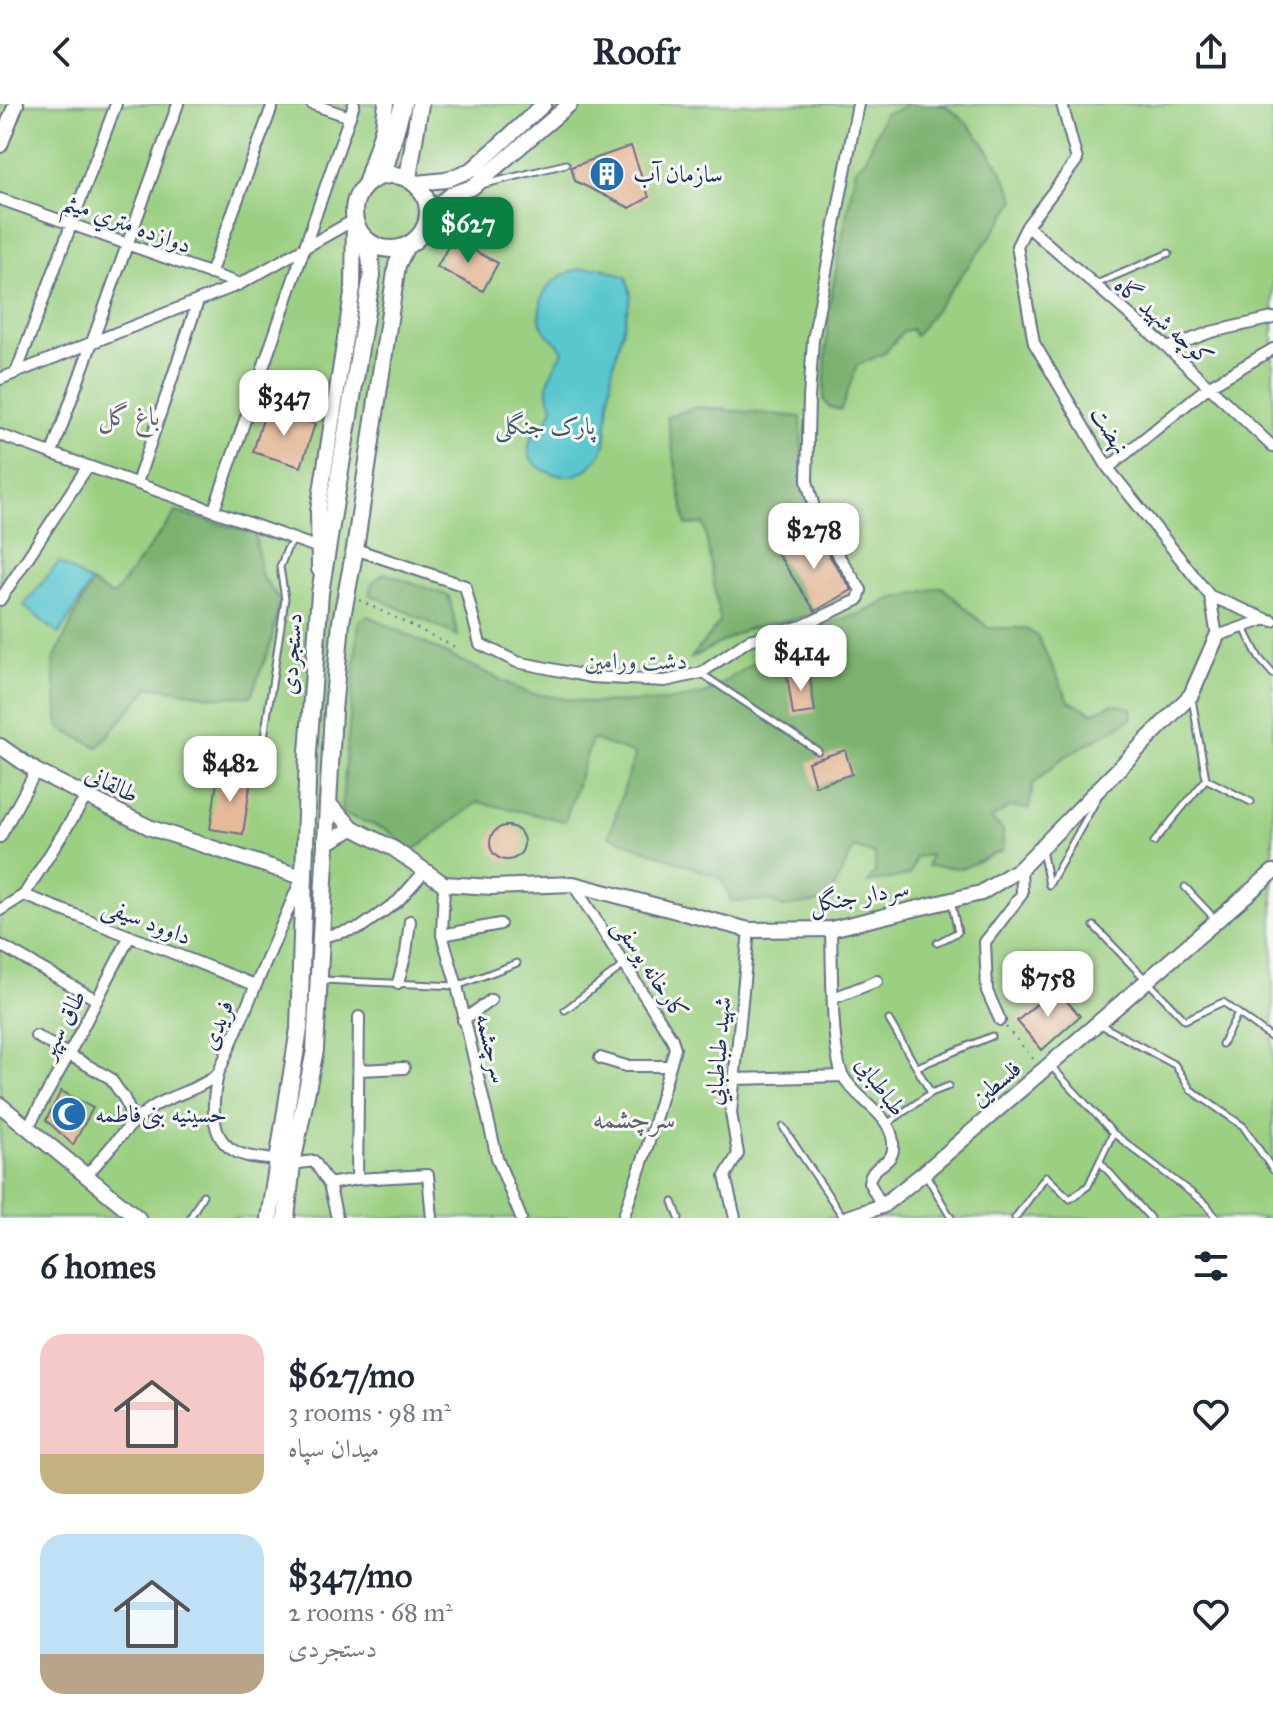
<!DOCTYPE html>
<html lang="en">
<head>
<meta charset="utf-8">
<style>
  :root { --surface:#fff; --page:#f2f2f3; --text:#1f2937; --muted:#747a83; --accent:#0b8043 }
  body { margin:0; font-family:"IM FELL Great Primer",Amiri,serif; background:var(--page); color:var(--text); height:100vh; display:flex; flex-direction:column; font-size:30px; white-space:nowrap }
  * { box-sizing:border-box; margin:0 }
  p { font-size:26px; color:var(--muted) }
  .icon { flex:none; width:44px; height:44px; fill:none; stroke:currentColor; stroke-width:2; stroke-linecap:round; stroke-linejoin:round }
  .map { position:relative; height:1114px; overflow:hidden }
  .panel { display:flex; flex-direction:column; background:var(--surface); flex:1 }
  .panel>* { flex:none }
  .price { position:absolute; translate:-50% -68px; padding:0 18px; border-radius:16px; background:#fff; color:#222; font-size:26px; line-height:52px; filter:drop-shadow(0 2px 4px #0008) }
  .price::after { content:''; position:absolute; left:50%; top:48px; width:24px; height:18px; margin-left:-12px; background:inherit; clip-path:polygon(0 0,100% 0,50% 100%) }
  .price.selected { background:var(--accent); color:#fff }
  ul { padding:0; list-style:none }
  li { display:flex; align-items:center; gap:24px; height:200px; padding:0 40px }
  li span { display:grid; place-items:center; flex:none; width:224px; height:160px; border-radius:24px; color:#555 }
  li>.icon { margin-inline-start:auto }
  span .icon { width:96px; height:96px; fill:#fffc; stroke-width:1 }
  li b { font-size:34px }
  h2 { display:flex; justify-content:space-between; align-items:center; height:96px; padding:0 40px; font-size:34px }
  header { display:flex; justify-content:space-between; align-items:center; height:104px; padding:0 40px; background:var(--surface); font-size:36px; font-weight:800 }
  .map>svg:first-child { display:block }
</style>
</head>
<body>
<header><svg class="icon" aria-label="back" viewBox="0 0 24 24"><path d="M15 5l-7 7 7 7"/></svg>Roofr<svg class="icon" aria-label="share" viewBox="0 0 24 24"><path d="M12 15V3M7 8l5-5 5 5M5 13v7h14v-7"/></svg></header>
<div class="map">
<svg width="1273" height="1114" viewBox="0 0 1273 1114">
  <rect width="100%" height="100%" fill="#f6f6f2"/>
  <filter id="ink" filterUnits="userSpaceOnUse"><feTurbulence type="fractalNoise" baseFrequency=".0125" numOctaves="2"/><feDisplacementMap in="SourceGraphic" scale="16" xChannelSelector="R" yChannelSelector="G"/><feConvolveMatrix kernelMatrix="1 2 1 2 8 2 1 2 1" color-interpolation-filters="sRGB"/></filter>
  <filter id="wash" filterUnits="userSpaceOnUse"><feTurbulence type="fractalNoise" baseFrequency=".006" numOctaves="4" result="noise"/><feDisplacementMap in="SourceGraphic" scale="32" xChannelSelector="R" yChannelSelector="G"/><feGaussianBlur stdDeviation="1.8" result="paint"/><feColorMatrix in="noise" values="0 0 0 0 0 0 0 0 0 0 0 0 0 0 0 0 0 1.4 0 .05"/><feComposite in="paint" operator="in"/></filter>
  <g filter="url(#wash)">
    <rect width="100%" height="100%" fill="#f4e8d6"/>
    <path fill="#9bd082" stroke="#5b8070" stroke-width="2" d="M 0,0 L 1273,0 L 1273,1114 L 0,1114 Z"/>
    <path fill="#7cb270" stroke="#4c7067" stroke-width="2" d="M 905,0 C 915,0 927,0 937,0 C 966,5 1007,70 1015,96 L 992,131 L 915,232 L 911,225 L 902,228 L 885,249 L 857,261 L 841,306 L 829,303 L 824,296 L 828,207 L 856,63 L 865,56 L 884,10 L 903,4 Z
      M 696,303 L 801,313 L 803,383 L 816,423 L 856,484 L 817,510 L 746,525 L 690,555 L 720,518 L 704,420 L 686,421 L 667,313 Z
      M 176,408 L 255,429 L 261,470 L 280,497 L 270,542 L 251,592 L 218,593 L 150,582 L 98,643 L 59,624 L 53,557 L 91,479 L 113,492 Z
      M 384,469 L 449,492 L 458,532 L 369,490 L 372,479 Z
      M 942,483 L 988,524 L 1025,524 L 1038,533 L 1069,597 L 1093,609 L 1112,600 L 1132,604 L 1131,615 L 1063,654 L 1033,680 L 1029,705 L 1009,703 L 991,715 L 1003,726 L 1003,746 L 963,764 L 927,762 L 930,751 L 916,753 L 910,771 L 868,779 L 875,768 L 875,750 L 854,743 L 828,797 L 783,803 L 770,797 L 731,797 L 721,774 L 609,732 L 635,650 L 592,635 L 565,717 L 478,698 L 413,747 L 387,726 L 341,709 L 359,517 L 368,512 L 528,589 L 592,599 L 667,597 L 705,590 L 776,545 L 798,537 L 835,517 L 863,509 L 891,495 Z"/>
    <path fill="#5ac7cf" stroke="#3a7b96" stroke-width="2" d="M 602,164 L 626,173 L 631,191 L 612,267 L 605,341 C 601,353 588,367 575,371 C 560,375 532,365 529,349 C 525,327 552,320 553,301 C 540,283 554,264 563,248 C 559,237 548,234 543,224 C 539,217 539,206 541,199 C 546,172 577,162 602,164 Z
      M 59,458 L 91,479 L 59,530 L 24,502 Z"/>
    <g id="blocks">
      <path fill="#e5ba9a" d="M 631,42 L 649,93 L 630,104 L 575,77 L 571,63 Z
        M 452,135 L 498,159 L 483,187 L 437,163 Z
        M 266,305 L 315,320 L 301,363 L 253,348 Z
        M 812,426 L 852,486 L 815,507 L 777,449 Z
        M 809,567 L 815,608 L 793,611 L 787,570 Z
        M 845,646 L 852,670 L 815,682 L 808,658 Z
        M 218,671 L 251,676 L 243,730 L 210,725 Z
        M490 739a17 17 0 1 1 34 0a17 17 0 1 1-34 0Z
        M 1055,884 L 1080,912 L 1042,946 L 1017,917 Z
        M 61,987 L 93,1004 L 73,1041 L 46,1016 Z"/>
    </g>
  </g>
  <g filter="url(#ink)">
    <use href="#blocks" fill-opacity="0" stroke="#677088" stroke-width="2"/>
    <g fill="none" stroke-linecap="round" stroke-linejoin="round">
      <defs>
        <path id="lane" d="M 481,81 L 566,60
          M 1094,181 L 1169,149
          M 1244,524 L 1259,554 L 1273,570
          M 781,528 L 799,563
          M 702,570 L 818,647
          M 210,650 L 260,660 L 285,495 L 280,463 L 287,445 L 295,435
          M 1206,675 L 1251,698
          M 1154,738 L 1206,675 L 1192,595
          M 1042,746 L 1049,781 L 1097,695
          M 1185,783 L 1216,816
          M 1094,822 L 1185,916 L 1223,898 L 1273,935
          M 937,839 L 958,828 L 951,797
          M 322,876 L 457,882 L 517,859
          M 565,906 L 624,861
          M 889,916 L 931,989
          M 1101,921 L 1175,961 L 1191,986 L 1243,1022 L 1273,1066
          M 1222,940 L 1238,909
          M 1050,961 L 1113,1029 L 1207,1101 L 1216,1114
          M 917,963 L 992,932
          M 888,1019 L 931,989 L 949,982
          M 783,1023 L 843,1113
          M 1100,1058 L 1150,1114
          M 925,1069 L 951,1114
          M 673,1098 L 679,1114
          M 190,1114 L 203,1091
          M 1015,1114 L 1046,1072 L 1070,1095 L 1088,1082 L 1113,1029"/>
        <path id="street" d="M 312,0 L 350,13
          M 1062,0 L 1077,56 L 1027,122 L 1017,142 L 1034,239 L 1108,364 L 1210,492 L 1217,532 L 1266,515 L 1273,517
          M 0,95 L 240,180
          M 1027,122 L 1168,244 L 1273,343
          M 210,170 L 273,0
          M 1168,244 L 1211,228 L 1273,214
          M 16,269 L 116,0
          M 0,275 L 240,180 L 354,116
          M 0,331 L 319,444
          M 52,349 L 178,0
          M 1108,364 L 1208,283 L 1273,245
          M 137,379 L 198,197
          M 214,406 L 354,0
          M 355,445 L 465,482 L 480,540 L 517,558 L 591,573 L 665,577 L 701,569 L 749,536 L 802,522 L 858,496 L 861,486 L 819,422 L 807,377 L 809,294 L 813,236 L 858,0
          M 1210,492 L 1266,515
          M 0,496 L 88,362
          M 0,733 L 36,667
          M 444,780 L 442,831 L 457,882 L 497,1054 L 521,1114
          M 573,780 L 672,935 L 675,944 L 647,1044 L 623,1114
          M 24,791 L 255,881
          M 0,806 L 24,791 L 86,693
          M 831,825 C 832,854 831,950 843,972 C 857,998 896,1011 893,1045 C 892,1061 872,1060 869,1078 L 882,1102
          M 442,831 L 500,820
          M 321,833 L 360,824 L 398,797 L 424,768
          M 0,841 L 97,896
          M 398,879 L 406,849 L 410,817
          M 834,894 L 877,877
          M 463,916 L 491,896
          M 1000,916 L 987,887 L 985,838 L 1022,790 L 1021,764
          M 36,932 L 110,974 L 124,994 L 134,1017
          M 600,954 L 626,962 L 669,962
          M 359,966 L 404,964
          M 218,970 C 213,993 208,1032 233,1046 C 245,1054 262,1054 276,1056
          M 735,975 L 843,972
          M 27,1025 L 69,950 L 130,832
          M 292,1060 L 314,1057 L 329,1080 L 337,1114
          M 85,1073 C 108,1048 127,1019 156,1001 C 177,989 200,985 218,970 L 300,778
          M 357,1075 L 359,913
          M 329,1080 L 357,1075 L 428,1071 L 432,1114
          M 735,1114 L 725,1072 L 738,1050 L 731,1009 L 749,826"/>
        <path id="secondary" d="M 0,41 L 16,0
          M 416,79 L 446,76 L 473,65 L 544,0
          M 365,80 L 383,23 L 386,0
          M 429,108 L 452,90 L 473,83 L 570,0
          M 319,465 L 318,407 L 353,184 L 354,116
          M 0,642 L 36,667 L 151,724 L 302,773
          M 353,724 L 394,745 L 444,780 L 492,783 L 573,780 L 749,826 L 831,825 L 981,789 L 1021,764 L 1191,591 L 1217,532
          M 325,740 L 353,724 L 327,698
          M 0,1001 L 138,1114
          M 847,1114 L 882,1102 L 925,1068 L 1273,768"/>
        <path id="primary" d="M354 108a37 37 0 1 1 74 0a37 37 0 1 1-74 0Z
          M 383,71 L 403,0
          M 408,74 L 420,0
          M 269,1114 L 299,925 L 308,648 L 320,489 L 372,171 L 370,152 L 364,136
          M 286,1114 L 292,1060 L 315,946 L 333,607 L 341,518 L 355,445 L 397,161 L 406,142"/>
      </defs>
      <use href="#lane" stroke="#677088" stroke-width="9"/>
      <use href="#street" stroke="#677088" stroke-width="14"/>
      <use href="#secondary" stroke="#677088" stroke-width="18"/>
      <use href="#primary" stroke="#677088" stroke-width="20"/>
      <path stroke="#677088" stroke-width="2" stroke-dasharray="2 6" stroke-linecap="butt" d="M 359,496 L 455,543
        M 1006,923 L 1036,958
        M 1270,1114 L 1273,1112"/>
      <use href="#lane" stroke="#fff" stroke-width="5"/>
      <use href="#street" stroke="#fff" stroke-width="10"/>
      <use href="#secondary" stroke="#fff" stroke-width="14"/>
      <use href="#primary" stroke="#fff" stroke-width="16"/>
    </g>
  </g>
  <defs>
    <symbol id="building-disc" viewBox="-11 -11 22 22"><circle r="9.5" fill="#1f6fb2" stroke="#f6f6f2"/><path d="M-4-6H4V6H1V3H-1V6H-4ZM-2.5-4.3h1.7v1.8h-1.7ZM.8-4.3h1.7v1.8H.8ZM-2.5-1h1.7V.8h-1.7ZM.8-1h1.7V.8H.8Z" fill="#fff"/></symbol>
    <symbol id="mosque-disc" viewBox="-11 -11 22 22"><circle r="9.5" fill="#1f6fb2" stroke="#f6f6f2"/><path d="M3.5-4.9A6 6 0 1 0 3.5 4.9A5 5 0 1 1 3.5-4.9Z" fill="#fff"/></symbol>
  </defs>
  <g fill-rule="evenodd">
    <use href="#building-disc" x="587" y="50" width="40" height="40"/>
    <use href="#mosque-disc" x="49" y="990" width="40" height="40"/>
  </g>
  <g text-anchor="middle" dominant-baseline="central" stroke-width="6" stroke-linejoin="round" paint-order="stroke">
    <g font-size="24" fill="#1b2f5e" stroke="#f6f6f2" text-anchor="start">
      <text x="633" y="70">سازمان آب</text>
      <text x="95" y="1010">حسینیه بنی‌فاطمه</text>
    </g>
    <g font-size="24" fill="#1b2f5e" stroke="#f6f6f2">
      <text transform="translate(127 119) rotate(20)">دوازده متري میثم</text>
      <text transform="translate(1164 217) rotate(41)">کوچه شهید گاه</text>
      <text transform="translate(1110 326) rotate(58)">نهضت</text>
      <text transform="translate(291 550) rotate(-86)">دستجردی</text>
      <text transform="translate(112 680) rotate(26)">طالقانی</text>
      <text transform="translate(859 792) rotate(-10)">سردار جنگل</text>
      <text transform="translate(147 817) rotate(21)">داوود سیفی</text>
      <text transform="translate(651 865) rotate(57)">کارخانه یوسفی</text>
      <text transform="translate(62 920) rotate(-62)">طاق سپهر</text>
      <text transform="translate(217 921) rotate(-68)">فریدی</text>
      <text transform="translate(492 944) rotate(76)">سرچشمه</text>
      <text transform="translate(718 947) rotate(-85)">شهيد طباطبايي</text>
      <text transform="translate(996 979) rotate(-40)">فلسطین</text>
      <text transform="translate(881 982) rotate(54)">طباطبایی</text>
    </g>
    <g font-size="24" fill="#3b5767" stroke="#f6f6f2">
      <text x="545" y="322">پارک جنگلی</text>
      <text x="636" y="557">دشت ورامین</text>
    </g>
    <g font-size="26" fill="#626073" stroke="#f6f6f2">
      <text x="129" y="312">باغ گل</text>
    </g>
    <g font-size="28" fill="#626073" stroke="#f6f6f2">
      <text x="634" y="1014">سرچشمه</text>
    </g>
  </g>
</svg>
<b class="price selected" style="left:468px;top:161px">$627</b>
<b class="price" style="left:284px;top:334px">$347</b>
<b class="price" style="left:814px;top:467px">$278</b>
<b class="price" style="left:801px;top:589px">$414</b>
<b class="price" style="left:230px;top:700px">$482</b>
<b class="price" style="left:1048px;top:915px">$758</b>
</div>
<section class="panel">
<h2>6 homes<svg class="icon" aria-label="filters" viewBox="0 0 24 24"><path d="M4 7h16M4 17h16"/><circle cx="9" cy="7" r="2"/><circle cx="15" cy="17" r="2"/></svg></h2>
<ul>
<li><span style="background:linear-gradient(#f6c9c9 75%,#c2b280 0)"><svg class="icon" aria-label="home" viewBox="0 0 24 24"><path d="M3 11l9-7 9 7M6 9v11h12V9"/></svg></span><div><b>$627/mo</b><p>3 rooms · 98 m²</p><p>میدان سپاه</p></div><svg class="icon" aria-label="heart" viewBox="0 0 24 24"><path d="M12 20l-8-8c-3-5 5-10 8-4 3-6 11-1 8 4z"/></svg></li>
<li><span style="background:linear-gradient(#bfe0f5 75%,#b9a48a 0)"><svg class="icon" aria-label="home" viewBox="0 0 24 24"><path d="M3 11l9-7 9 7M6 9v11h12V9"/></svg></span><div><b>$347/mo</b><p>2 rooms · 68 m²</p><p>دستجردی</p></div><svg class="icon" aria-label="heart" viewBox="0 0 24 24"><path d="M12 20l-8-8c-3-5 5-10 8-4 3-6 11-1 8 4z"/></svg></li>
</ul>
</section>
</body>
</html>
